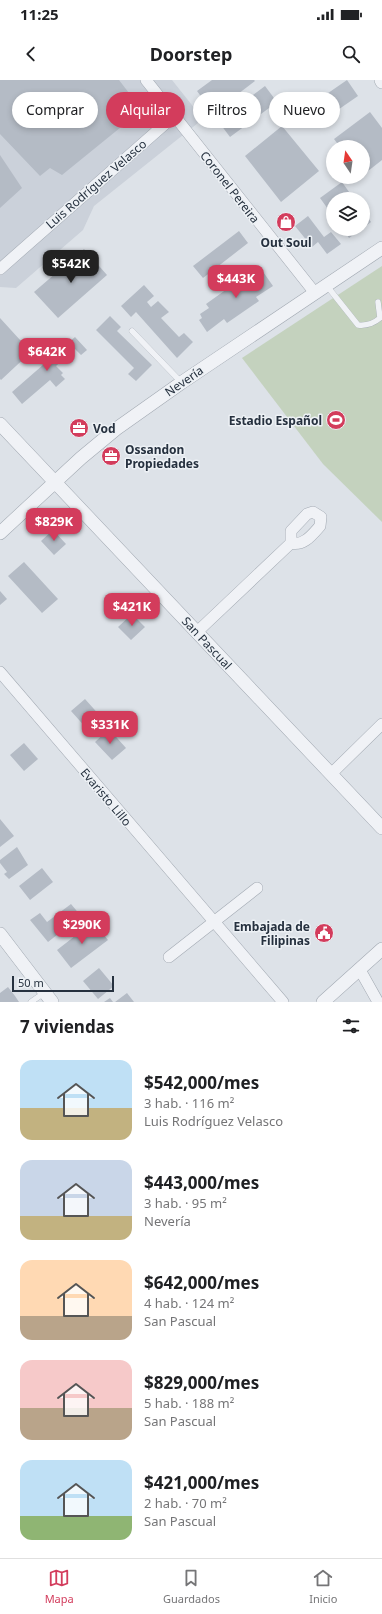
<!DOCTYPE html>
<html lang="es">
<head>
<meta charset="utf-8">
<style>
  :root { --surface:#fff; --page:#f6f6f6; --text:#202124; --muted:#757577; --line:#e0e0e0; --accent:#d33c5c }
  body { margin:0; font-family:"Noto Sans",sans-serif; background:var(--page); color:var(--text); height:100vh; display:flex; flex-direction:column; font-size:15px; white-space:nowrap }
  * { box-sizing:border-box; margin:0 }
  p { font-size:13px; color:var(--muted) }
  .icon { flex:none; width:22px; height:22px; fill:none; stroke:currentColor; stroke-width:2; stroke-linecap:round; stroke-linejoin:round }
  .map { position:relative; height:922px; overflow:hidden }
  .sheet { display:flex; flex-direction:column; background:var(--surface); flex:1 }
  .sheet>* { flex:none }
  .guide { position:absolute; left:12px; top:12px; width:358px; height:36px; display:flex; gap:8px }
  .needle { width:26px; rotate:347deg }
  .tools { position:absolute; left:326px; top:60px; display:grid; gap:8px }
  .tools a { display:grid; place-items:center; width:44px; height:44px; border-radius:50%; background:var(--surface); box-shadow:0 2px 6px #0003; font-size:20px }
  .scale { position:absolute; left:12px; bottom:10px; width:102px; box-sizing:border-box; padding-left:4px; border:2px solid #26313f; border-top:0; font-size:11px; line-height:14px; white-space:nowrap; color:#26313f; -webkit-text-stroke:3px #edf1f5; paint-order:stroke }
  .price { position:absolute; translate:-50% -34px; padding:0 9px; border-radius:8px; background:var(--accent); color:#fff; font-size:13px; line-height:26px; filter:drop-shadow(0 1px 2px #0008) }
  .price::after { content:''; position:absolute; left:50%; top:24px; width:12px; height:9px; margin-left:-6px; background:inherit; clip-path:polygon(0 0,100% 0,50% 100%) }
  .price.active { background:#222; color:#fff }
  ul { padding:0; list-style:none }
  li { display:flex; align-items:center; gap:12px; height:100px; padding:0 20px }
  li span { display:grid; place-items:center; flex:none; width:112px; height:80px; border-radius:12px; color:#555 }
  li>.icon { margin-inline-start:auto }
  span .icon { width:48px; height:48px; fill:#fffc; stroke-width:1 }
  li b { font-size:17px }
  h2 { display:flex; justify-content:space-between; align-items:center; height:48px; padding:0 20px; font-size:17px }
  .chip { padding:0 14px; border-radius:18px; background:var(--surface); box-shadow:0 2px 6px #0003; font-size:14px; line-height:36px }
  .chip.active { background:var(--accent); color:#fff }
  .status { display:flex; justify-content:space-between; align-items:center; height:28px; padding:0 20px; background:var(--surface); direction:ltr }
  .status svg { height:11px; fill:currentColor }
  header { display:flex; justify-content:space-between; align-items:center; height:52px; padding:0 20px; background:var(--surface); font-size:18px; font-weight:700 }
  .tab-bar { display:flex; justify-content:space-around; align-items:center; height:56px; border-top:1px solid var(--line); background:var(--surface); font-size:11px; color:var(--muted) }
  .tab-bar a { display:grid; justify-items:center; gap:2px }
  .tab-bar .active { color:var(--accent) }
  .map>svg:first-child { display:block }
</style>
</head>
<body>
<div class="status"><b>11:25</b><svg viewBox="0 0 49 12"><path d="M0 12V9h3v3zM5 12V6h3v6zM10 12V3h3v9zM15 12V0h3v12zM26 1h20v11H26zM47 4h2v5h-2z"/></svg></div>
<header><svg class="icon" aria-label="back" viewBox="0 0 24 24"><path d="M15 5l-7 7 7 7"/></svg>Doorstep<svg class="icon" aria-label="search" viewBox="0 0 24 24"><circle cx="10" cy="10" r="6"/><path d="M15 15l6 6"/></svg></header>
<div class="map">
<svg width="382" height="922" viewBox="0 0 382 922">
  <rect width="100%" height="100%" fill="#dde2e8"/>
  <path fill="#cbd1da" d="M 0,0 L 172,0 L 203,39 L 94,126 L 83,150 L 16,208 L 0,207 Z"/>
  <path fill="#c4d2be" d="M 382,186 L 382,442 L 323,384 L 242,278 Z"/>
  <path fill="#b4bbc5" d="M 0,0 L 119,0 L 142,30 L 62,95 L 50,88 L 40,96 L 0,54 Z
    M 212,0 L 254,0 L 255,1 L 213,33 L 197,11 Z
    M 347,0 L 358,16 L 316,45 L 305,29 Z
    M 265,6 L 277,22 L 230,57 L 218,41 Z
    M 370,32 L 382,48 L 382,80 L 363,95 L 363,67 L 340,67 L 334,59 Z
    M 282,46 L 319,91 L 281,122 L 245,76 Z
    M 0,75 L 22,108 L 0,128 Z
    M 342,102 L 354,119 L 333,119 L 333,136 L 320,118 Z
    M 363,131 L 371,142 L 363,148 Z
    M 308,136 L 324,157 L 331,152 L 341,164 L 327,174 L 318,162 L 312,167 L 295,146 Z
    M 343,149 L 362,149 L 349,158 Z
    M 239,151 L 248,163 L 203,198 L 193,186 Z
    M 84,169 L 107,195 L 58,238 L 34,212 Z
    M 259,186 L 273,206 L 256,217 L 259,221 L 227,243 L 224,239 L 207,252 L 199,240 L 202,238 L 200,234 L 209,228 L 206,224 Z
    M 144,205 L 154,216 L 147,222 L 151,227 L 158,221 L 169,232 L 161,238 L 179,257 L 184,253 L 193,262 L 177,278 L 136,232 L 131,237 L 121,226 Z
    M 110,236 L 121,247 L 117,251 L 152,285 L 136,301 L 128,294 L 134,288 L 96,250 Z
    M 0,238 L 31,272 L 1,300 L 0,299 Z
    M 75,257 L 87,270 L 81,275 L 75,269 L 56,286 L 63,293 L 61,295 L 65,299 L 56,307 L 50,300 L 22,324 L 12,312 Z
    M 53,450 L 66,464 L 54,475 L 41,461 Z
    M 24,482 L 58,519 L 42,533 L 8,496 Z
    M 0,511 L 7,519 L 0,525 Z
    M 132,534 L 145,547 L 131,560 L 118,547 Z
    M 85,619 L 102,638 L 88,650 L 71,631 Z
    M 109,649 L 126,668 L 112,680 L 95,662 Z
    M 24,663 L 38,679 L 24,691 L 10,675 Z
    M 0,739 L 14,756 L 0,767 Z
    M 17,767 L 28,785 L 9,799 L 4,794 L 7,792 L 0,783 L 0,780 Z
    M 42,788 L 53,802 L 30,820 L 19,806 Z
    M 71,824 L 81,836 L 48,862 L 30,840 L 40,833 L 47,842 Z
    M 93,842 L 108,860 L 71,888 L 57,870 Z
    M 99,888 L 114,906 L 98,919 L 83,901 Z
    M 8,907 L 15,916 L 19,922 L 0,922 L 0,913 Z
    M 127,913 L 134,922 L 115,922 Z
    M 110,918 L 113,922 L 104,922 Z"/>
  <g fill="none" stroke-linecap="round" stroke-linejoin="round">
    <defs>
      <path id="service" d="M 327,206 L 358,245 C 367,246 373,244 380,238 L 378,222
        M 132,251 L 181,302
        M 31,922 L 44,913"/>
      <path id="minor" d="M 146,0 L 315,213
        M 0,189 L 174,36
        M 313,432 L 321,437 L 320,446 C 312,455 304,466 291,463 L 291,451 L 307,434 Z
        M 197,552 L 291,463
        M 0,592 L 283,922
        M 331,694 L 382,644
        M 169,877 L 257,808
        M 360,890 L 378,922"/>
      <path id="tertiary" d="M 381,0 L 382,2
        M 0,344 L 382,748
        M 0,453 L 81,378 L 116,349 L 181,303 L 382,168
        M 0,854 L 52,922
        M 323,922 L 382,869"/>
    </defs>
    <use href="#service" stroke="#a2a9b2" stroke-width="6"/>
    <use href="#minor" stroke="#a2a9b2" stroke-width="12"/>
    <use href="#tertiary" stroke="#a2a9b2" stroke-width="14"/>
    <use href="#service" stroke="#f0f2f6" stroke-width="5.5"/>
    <use href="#minor" stroke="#f0f2f6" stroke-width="11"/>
    <use href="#tertiary" stroke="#f0f2f6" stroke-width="13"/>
  </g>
  <defs>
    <symbol id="shop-disc" viewBox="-11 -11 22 22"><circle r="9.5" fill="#d33c5c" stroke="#edf1f5"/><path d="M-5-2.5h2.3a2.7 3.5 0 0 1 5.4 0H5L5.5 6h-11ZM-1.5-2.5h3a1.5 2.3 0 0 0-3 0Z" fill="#fff"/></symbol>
    <symbol id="stadium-disc" viewBox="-11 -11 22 22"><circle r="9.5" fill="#d33c5c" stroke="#edf1f5"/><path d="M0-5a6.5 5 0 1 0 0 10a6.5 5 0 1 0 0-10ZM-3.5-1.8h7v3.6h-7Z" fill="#fff"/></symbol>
    <symbol id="office-disc" viewBox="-11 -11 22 22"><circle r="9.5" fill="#d33c5c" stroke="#edf1f5"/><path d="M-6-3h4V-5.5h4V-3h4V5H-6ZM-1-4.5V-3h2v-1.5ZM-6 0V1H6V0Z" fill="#fff"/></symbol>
    <symbol id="civic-disc" viewBox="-11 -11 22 22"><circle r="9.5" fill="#d33c5c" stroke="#edf1f5"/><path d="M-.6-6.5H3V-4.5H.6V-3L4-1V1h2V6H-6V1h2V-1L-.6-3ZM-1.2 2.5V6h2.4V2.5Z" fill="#fff"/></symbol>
  </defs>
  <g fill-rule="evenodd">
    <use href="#shop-disc" x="275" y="131" width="22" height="22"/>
    <use href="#stadium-disc" x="325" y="329" width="22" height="22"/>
    <use href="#office-disc" x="68" y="337" width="22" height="22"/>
    <use href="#office-disc" x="100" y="365" width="22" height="22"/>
    <use href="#civic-disc" x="313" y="842" width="22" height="22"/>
  </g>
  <g text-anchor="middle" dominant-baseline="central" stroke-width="3" stroke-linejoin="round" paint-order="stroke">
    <g font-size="12" fill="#26313f" stroke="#edf1f5">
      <text transform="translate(96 104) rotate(-41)">Luis Rodríguez Velasco</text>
      <text transform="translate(230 107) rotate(52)">Coronel Pereira</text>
      <text transform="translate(184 301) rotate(-35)">Nevería</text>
      <text transform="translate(207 563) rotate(47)">San Pascual</text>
      <text transform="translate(106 717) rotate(50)">Evaristo Lillo</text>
    </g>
    <g font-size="12" font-weight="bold" fill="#26313f" stroke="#edf1f5" text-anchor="end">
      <text x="286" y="162" text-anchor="middle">Out Soul</text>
      <text x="322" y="340">Estadio Español</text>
      <text x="93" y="348" text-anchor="start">Vod</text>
      <text x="125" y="369" text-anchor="start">Ossandon<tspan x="125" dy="14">Propiedades</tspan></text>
      <text x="310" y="846">Embajada de<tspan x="310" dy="14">Filipinas</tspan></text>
    </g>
  </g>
</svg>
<div class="tools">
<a><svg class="needle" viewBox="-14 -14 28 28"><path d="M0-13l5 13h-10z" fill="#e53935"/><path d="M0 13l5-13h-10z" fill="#757577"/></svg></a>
<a><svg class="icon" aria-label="layers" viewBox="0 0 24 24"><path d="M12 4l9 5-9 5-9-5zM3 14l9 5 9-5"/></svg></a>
</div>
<div class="scale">50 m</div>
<b class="price active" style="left:71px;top:204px">$542K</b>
<b class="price" style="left:236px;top:219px">$443K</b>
<b class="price" style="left:47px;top:292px">$642K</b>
<b class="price" style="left:54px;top:462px">$829K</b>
<b class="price" style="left:132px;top:547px">$421K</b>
<b class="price" style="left:110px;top:665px">$331K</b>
<b class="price" style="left:82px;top:865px">$290K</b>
<div class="guide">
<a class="chip">Comprar</a>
<a class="chip active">Alquilar</a>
<a class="chip">Filtros</a>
<a class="chip">Nuevo</a>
</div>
</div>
<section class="sheet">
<h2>7 viviendas<svg class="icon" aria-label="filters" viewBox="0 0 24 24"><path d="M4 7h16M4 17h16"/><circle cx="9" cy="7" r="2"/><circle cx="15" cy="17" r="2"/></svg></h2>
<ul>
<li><span style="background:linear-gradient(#bfe0f5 60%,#c2b280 0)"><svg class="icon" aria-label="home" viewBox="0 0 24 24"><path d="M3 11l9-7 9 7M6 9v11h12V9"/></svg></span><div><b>$542,000/mes</b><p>3 hab. · 116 m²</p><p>Luis Rodríguez Velasco</p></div></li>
<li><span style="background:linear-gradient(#c9d6e8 70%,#c2b280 0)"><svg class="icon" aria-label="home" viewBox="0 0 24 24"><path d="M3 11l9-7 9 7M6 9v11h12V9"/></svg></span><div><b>$443,000/mes</b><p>3 hab. · 95 m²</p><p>Nevería</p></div></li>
<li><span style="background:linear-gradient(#ffd9b3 70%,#b9a48a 0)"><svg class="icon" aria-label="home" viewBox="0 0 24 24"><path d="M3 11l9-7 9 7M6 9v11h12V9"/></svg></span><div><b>$642,000/mes</b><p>4 hab. · 124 m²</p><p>San Pascual</p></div></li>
<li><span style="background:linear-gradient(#f6c9c9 60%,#b9a48a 0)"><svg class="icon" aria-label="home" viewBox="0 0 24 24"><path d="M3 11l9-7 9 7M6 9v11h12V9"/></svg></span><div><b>$829,000/mes</b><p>5 hab. · 188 m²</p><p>San Pascual</p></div></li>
<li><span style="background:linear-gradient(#bfe0f5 70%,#8fb573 0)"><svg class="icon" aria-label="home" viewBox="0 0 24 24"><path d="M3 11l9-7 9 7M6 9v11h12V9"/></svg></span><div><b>$421,000/mes</b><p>2 hab. · 70 m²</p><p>San Pascual</p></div></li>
</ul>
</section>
<nav class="tab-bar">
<a class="active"><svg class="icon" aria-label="map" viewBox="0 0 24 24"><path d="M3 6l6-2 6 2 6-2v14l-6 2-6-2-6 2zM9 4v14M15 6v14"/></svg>Mapa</a>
<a><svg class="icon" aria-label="saved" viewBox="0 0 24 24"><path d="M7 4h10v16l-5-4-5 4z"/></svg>Guardados</a>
<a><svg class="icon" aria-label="home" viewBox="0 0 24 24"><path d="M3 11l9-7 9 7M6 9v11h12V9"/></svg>Inicio</a>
</nav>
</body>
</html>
